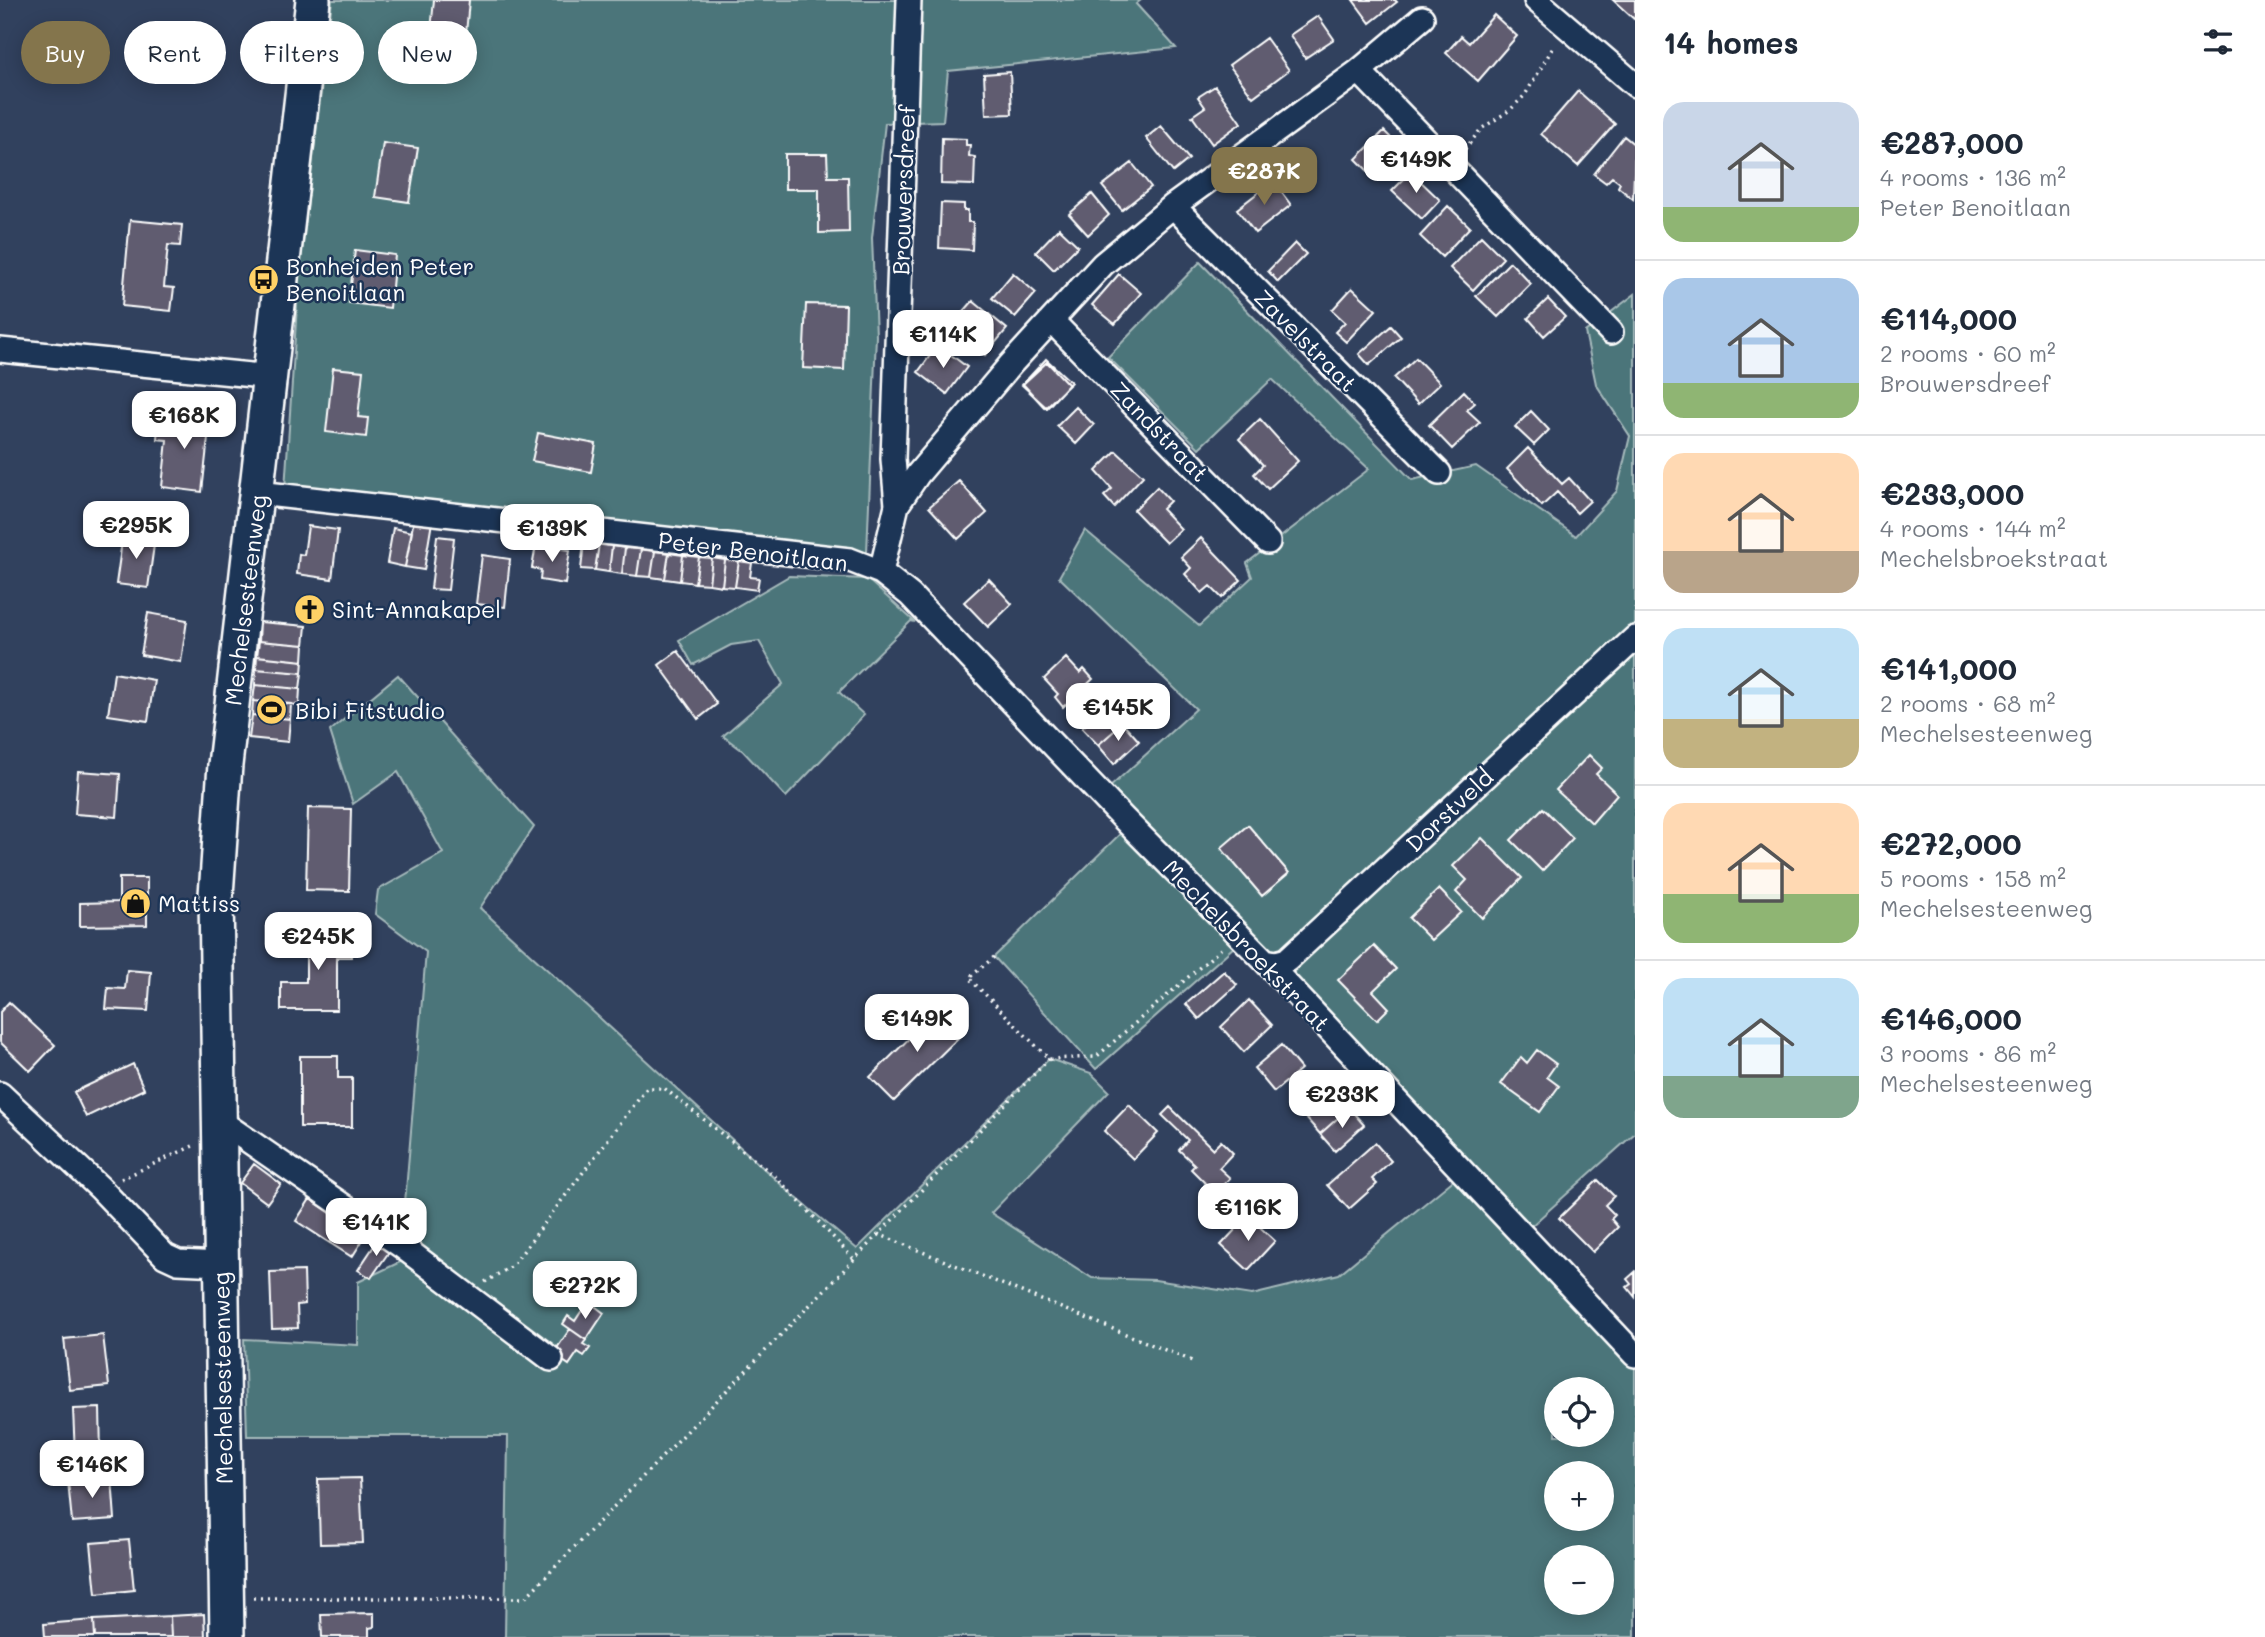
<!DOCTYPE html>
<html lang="en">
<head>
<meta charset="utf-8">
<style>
  :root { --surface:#fff; --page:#f2f2f3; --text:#1f2937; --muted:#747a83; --line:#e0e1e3; --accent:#84754c }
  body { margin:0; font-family:Mali,sans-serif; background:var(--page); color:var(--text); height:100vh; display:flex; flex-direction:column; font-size:26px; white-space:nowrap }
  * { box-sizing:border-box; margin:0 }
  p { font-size:23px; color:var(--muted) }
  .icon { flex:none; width:38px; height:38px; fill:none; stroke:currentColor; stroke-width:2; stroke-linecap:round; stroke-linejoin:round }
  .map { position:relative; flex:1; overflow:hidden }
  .details { display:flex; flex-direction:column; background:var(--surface); width:630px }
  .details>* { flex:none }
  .banner { position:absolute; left:21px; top:21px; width:665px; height:63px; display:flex; gap:14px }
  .controls { position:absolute; left:1544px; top:1377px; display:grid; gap:14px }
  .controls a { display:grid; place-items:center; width:70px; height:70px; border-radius:50%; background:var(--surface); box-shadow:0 4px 18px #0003; font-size:35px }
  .price { position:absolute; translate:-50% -60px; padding:0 16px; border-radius:14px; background:#fff; color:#222; font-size:23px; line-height:46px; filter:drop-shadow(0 2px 4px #0008) }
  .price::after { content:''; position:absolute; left:50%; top:42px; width:21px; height:16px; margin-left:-10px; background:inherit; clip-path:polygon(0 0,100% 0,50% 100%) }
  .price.current { background:var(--accent); color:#fff }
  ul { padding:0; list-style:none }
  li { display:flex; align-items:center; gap:21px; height:175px; padding:0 28px }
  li+li { border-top:2px solid var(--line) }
  li span { display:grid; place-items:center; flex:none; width:196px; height:140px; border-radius:21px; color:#555 }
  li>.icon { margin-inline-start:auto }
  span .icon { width:84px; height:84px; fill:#fffc; stroke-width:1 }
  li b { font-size:30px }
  h2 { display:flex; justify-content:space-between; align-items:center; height:84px; padding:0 28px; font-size:30px }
  .pill { padding:0 24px; border-radius:32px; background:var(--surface); box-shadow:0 4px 18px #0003; font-size:24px; line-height:63px }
  .pill.current { background:var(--accent); color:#fff }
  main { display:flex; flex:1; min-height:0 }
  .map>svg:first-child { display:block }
</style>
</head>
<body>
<main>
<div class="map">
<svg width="1635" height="1637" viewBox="0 0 1635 1637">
  <rect width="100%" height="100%" fill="#31415e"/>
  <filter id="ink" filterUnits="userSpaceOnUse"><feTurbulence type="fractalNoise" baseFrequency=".0143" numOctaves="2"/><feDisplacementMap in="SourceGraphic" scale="14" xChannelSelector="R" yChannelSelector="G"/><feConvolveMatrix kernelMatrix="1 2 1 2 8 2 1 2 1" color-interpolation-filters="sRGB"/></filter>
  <g filter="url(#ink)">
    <path fill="#4c757a" stroke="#a6babc" stroke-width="2" fill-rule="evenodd" d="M 332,0 L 1141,0 L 1136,4 L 1176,48 L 948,71 L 943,121 L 885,123 L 872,238 L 876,336 L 867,553 L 285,489 L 299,275 Z
      M 1200,262 L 1412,480 L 1476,466 L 1576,536 L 1617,491 L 1630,436 L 1596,384 L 1585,332 L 1635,294 L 1635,1133 L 1530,1227 L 1635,1345 L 1635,1637 L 505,1637 L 508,1436 L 247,1436 L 244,1339 L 358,1345 L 358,1282 L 400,1262 L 426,952 L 375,914 L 378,890 L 443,853 L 398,772 L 353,804 L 330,731 L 398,675 L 534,827 L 480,908 L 786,1189 L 857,1249 L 1049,1059 L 1091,1073 L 1109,1091 L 991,1213 L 1092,1278 L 1155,1280 L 1252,1295 L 1339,1274 L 1467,1169 L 1252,931 L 1096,1069 L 994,957 L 1121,833 L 1131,814 L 1109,788 L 1196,709 L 1059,577 L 1085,530 L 1199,626 L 1252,577 L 1247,563 L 1369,469 L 1272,379 L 1199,448 L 1108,357 ZM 1556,1390 L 1601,1390 L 1601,1435 L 1556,1435 ZM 1556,1474 L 1601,1474 L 1601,1519 L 1556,1519 ZM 1556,1558 L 1601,1558 L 1601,1603 L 1556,1603 Z
      M 789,576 L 867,579 L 915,622 L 911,621 L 839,692 L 864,715 L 786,797 L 743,751 L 723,736 L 783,684 L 759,641 L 731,645 L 693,665 L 679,640 Z"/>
    <path fill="#615c70" stroke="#fff" stroke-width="2" d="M 434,0 L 469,0 L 466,34 L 431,30 Z
      M 1353,0 L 1395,0 L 1397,2 L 1370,23 Z
      M 1613,0 L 1635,0 L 1635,18 L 1634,19 Z
      M 1494,15 L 1517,36 L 1478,81 L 1446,53 L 1461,36 L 1469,43 Z
      M 1318,16 L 1334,39 L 1305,58 L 1290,35 Z
      M 439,31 L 466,34 L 463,59 L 436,56 Z
      M 1266,38 L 1289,70 L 1253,97 L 1229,65 Z
      M 1010,72 L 1012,114 L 986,115 L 984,74 Z
      M 1215,86 L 1241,123 L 1212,144 L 1192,116 L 1205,107 L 1198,97 Z
      M 1578,91 L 1615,124 L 1578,166 L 1541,134 Z
      M 1161,126 L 1189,159 L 1173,172 L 1146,138 Z
      M 1384,131 L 1404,151 L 1376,179 L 1356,159 Z
      M 1624,136 L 1635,145 L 1633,199 L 1618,187 L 1620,183 L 1612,177 L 1606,183 L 1594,174 Z
      M 942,138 L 966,139 L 966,145 L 970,145 L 969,156 L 975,157 L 974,185 L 941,184 Z
      M 383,143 L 418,148 L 409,202 L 375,197 Z
      M 785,154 L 827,154 L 828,177 L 848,177 L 849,232 L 819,233 L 819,189 L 785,189 Z
      M 1132,163 L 1151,187 L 1122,210 L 1102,186 Z
      M 1411,172 L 1440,200 L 1422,219 L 1392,191 Z
      M 1273,181 L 1291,205 L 1255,233 L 1237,209 Z
      M 1092,194 L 1109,215 L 1088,235 L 1069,214 Z
      M 941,203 L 964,204 L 964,210 L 968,210 L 968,222 L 973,222 L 972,250 L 939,248 Z
      M 1448,206 L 1470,227 L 1442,257 L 1420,236 Z
      M 130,220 L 182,225 L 180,246 L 168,245 L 164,287 L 174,288 L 171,311 L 122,306 Z
      M 1059,228 L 1078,246 L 1054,270 L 1036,252 Z
      M 1481,236 L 1503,258 L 1473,290 L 1450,268 Z
      M 1295,243 L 1306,254 L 1278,282 L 1268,271 Z
      M 355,250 L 395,255 L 390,308 L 349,303 Z
      M 1510,262 L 1531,284 L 1498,317 L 1476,296 Z
      M 1013,273 L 1036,293 L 1015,317 L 992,298 Z
      M 1119,274 L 1141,293 L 1115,324 L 1092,305 Z
      M 1352,288 L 1376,310 L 1346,342 L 1335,332 L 1345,322 L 1332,310 Z
      M 1548,299 L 1565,317 L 1544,336 L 1528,318 Z
      M 973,301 L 1007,329 L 985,355 L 951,326 Z
      M 806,304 L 846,305 L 844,370 L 803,368 Z
      M 1391,326 L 1401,337 L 1369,365 L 1359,354 Z
      M 938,345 L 967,367 L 947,394 L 918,372 Z
      M 1416,358 L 1440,383 L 1418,404 L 1394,378 Z
      M 1046,359 L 1071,382 L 1047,408 L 1022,385 Z
      M 1047,362 L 1069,385 L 1045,408 L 1023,384 Z
      M 333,368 L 363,371 L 358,417 L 368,418 L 366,437 L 326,432 Z
      M 1464,391 L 1475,403 L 1467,410 L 1480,422 L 1452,449 L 1429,425 Z
      M 1076,407 L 1094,425 L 1076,444 L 1057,426 Z
      M 1531,411 L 1549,430 L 1534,445 L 1515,427 Z
      M 159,414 L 210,420 L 202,492 L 162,487 L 167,440 L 157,439 Z
      M 1260,419 L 1298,461 L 1268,489 L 1254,474 L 1263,465 L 1239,439 Z
      M 538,433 L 596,444 L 591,472 L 532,461 Z
      M 1528,448 L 1562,484 L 1569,478 L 1590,501 L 1577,513 L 1557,492 L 1542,506 L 1507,469 Z
      M 1116,451 L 1143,476 L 1114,507 L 1104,496 L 1112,489 L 1096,471 Z
      M 959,481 L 987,513 L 958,539 L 929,507 Z
      M 1157,487 L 1170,501 L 1162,509 L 1181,529 L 1166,543 L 1134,510 Z
      M 414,519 L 432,522 L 424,570 L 405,567 Z
      M 308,526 L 338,530 L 332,579 L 297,574 L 299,554 L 304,555 Z
      M 393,528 L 412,532 L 405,567 L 387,563 Z
      M 123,534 L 155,538 L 148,588 L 116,584 Z
      M 437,536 L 454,538 L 448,590 L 431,589 Z
      M 1201,538 L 1241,580 L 1222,598 L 1210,586 L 1202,593 L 1185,574 L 1191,568 L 1181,557 Z
      M 584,543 L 599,544 L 595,570 L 581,569 Z
      M 599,544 L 612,546 L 609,572 L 595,570 Z
      M 536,545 L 570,550 L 565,584 L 540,580 L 541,570 L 532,568 Z
      M 612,546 L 625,548 L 622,574 L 609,572 Z
      M 625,548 L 641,549 L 637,576 L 622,574 Z
      M 641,549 L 655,551 L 651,577 L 637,576 Z
      M 655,551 L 669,553 L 665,579 L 651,577 Z
      M 669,553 L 683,555 L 680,581 L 665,579 Z
      M 482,555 L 510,559 L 505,607 L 476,604 Z
      M 683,555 L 699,557 L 695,583 L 680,581 Z
      M 699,557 L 712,558 L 709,584 L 695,583 Z
      M 712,558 L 725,560 L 722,586 L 709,584 Z
      M 725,560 L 739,561 L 735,587 L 722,586 Z
      M 739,561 L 752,563 L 750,577 L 759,578 L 757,590 L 735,587 Z
      M 989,579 L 1012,604 L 988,627 L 964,602 Z
      M 148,613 L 187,620 L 181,662 L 141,655 Z
      M 260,622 L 306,626 L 304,645 L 259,641 Z
      M 259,641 L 304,645 L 303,661 L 257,656 Z
      M 678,651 L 717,704 L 698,719 L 659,665 Z
      M 257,656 L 303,661 L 302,673 L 256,669 Z
      M 1066,658 L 1080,673 L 1084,669 L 1093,679 L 1063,707 L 1055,697 L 1058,694 L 1044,679 Z
      M 256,669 L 302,673 L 300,689 L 255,685 Z
      M 114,673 L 154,680 L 148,721 L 108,715 Z
      M 255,685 L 300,689 L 299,705 L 253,701 Z
      M 253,701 L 291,704 L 290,719 L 252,715 Z
      M 1107,706 L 1123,723 L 1098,745 L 1082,728 Z
      M 252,715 L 290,719 L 288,742 L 249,738 Z
      M 1123,723 L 1139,741 L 1114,764 L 1098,745 Z
      M 1589,755 L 1602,768 L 1596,774 L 1617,794 L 1592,823 L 1556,790 Z
      M 78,771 L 120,774 L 117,817 L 75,814 Z
      M 308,808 L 351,809 L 349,891 L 306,890 Z
      M 1543,808 L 1573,838 L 1542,871 L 1511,840 Z
      M 1248,825 L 1289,873 L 1262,896 L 1221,848 Z
      M 1482,838 L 1522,878 L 1482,918 L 1456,892 L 1467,880 L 1453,866 Z
      M 119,878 L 147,878 L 147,925 L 80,926 L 80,903 L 119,902 Z
      M 1439,889 L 1461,912 L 1431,940 L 1409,918 Z
      M 306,930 L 351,930 L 351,957 L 337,957 L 337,1010 L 281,1010 L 281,982 L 306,982 Z
      M 1374,946 L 1396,969 L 1373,991 L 1389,1008 L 1377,1020 L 1338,980 Z
      M 127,970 L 151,972 L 148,1011 L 106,1009 L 108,988 L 125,989 Z
      M 1224,971 L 1237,985 L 1199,1019 L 1186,1004 Z
      M 1249,1000 L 1272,1025 L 1244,1052 L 1221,1027 Z
      M 9,1002 L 55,1045 L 30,1071 L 0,1042 L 0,1012 Z
      M 940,1008 L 964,1032 L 894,1101 L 870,1077 Z
      M 1281,1045 L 1301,1069 L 1274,1092 L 1254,1068 Z
      M 1537,1050 L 1556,1064 L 1547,1077 L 1559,1086 L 1540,1112 L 1501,1084 L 1521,1057 L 1527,1063 Z
      M 300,1056 L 338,1056 L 338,1078 L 352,1078 L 352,1127 L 300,1127 Z
      M 133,1064 L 144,1089 L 86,1117 L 74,1092 Z
      M 1336,1093 L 1349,1108 L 1320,1134 L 1307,1119 Z
      M 1129,1105 L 1158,1133 L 1133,1159 L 1104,1131 Z
      M 1170,1107 L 1213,1149 L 1221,1141 L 1233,1153 L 1219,1168 L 1230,1178 L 1215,1193 L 1191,1169 L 1195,1165 L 1179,1150 L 1188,1140 L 1162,1115 Z
      M 1349,1108 L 1364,1125 L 1335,1151 L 1320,1134 Z
      M 1375,1143 L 1391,1161 L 1372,1179 L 1377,1184 L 1349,1209 L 1327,1185 Z
      M 254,1164 L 281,1184 L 267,1203 L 240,1183 Z
      M 1598,1180 L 1614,1196 L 1605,1205 L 1615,1215 L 1611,1219 L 1618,1227 L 1593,1252 L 1559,1218 Z
      M 1277,1184 L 1290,1196 L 1273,1214 L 1260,1201 Z
      M 310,1199 L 344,1221 L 330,1243 L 296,1221 Z
      M 1248,1216 L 1275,1241 L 1248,1270 L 1221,1245 Z
      M 344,1221 L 366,1235 L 352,1257 L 330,1243 Z
      M 380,1237 L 393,1246 L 371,1278 L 358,1270 Z
      M 304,1271 L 305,1304 L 297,1305 L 298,1328 L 272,1329 L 270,1272 Z
      M 1635,1272 L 1635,1297 L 1627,1287 L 1631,1284 L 1627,1279 Z
      M 588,1301 L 604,1313 L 586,1340 L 563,1324 L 568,1316 L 575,1321 Z
      M 570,1329 L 586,1340 L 583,1344 L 590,1348 L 584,1356 L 578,1352 L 569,1365 L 553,1354 Z
      M 103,1335 L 109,1386 L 70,1390 L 64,1339 Z
      M 100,1408 L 101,1454 L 75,1455 L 73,1409 Z
      M 112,1478 L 115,1519 L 72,1522 L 68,1481 Z
      M 360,1478 L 363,1543 L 320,1544 L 318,1479 Z
      M 129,1540 L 134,1590 L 96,1594 L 91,1543 Z
      M 374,1613 L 374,1627 L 369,1628 L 369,1637 L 322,1637 L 321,1614 Z
      M 204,1614 L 205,1637 L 171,1637 L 170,1616 Z
      M 170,1616 L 171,1637 L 95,1637 L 94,1620 Z
      M 94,1620 L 95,1637 L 45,1637 L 44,1624 Z"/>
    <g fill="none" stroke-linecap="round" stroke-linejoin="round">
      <defs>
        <path id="street" d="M 1536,0 L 1635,85
          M 1359,71 L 1611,332
          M 1173,206 L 1439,473
          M 1052,321 L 1268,542
          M 0,350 L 272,377
          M 258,493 L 850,560 L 881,572 L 910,595 L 1123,818 L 1265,961 L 1635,1355
          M 897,505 L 893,459 L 909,0
          M 881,572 L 897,505 L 918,474 L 1011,364 L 1103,264 L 1173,206 L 1359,71 L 1422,18
          M 1265,961 L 1276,963 L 1287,960 L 1635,638
          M 0,1094 L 100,1188 L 165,1256 L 178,1262 L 220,1264
          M 217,1119 L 403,1247 L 551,1359"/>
        <path id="secondary" d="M 227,1637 L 216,895 L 225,765 L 313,0"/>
      </defs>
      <use href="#street" stroke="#fff" stroke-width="28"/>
      <use href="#secondary" stroke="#fff" stroke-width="38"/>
      <path stroke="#fff" stroke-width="3.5" stroke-dasharray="2 5" stroke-linecap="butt" d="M 1465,149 L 1481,129 L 1510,110 L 1525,95 L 1554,46
        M 994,957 L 969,978 L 1049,1059 L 1096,1057 L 1223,947
        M 121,1179 L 193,1146
        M 878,1234 L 1195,1362
        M 485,1282 L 512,1266 L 647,1088 L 664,1088 L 776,1177 L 853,1258
        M 253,1598 L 525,1598 L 1049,1059"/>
      <use href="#street" stroke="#1d3557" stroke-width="23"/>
      <use href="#secondary" stroke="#1d3557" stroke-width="33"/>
    </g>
  </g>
  <defs>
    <symbol id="bus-disc" viewBox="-11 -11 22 22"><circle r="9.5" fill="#ffd166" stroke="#1d3557"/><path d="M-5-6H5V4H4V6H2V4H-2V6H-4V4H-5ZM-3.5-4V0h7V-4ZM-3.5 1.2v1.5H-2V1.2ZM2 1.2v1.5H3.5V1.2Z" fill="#111"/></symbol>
    <symbol id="church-disc" viewBox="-11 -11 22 22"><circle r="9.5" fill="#ffd166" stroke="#1d3557"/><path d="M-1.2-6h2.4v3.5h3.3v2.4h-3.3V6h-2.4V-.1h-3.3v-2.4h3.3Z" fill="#111"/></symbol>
    <symbol id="stadium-disc" viewBox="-11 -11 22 22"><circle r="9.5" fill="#ffd166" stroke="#1d3557"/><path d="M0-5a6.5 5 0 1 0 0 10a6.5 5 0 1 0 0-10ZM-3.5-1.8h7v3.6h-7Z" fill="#111"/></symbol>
    <symbol id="shop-disc" viewBox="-11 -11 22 22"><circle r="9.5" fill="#ffd166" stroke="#1d3557"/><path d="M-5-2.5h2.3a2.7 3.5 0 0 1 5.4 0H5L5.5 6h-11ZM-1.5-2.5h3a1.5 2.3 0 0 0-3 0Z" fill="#111"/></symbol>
  </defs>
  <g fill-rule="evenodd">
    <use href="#bus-disc" x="246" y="262" width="35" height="35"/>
    <use href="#church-disc" x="292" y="592" width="35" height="35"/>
    <use href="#stadium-disc" x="254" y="692" width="35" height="35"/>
    <use href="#shop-disc" x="118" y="886" width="35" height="35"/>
  </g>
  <g text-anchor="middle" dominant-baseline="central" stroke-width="5" stroke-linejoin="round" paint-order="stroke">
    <g font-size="23" fill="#fff" stroke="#1d3557">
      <text transform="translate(903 190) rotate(-88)">Brouwersdreef</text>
      <text transform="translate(1306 340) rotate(45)">Zavelstraat</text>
      <text transform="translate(1160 431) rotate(46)">Zandstraat</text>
      <text transform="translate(753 551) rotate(7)">Peter Benoitlaan</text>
      <text transform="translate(245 600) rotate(-83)">Mechelsesteenweg</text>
      <text transform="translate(1449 810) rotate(-43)">Dorstveld</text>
      <text transform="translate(1247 945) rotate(46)">Mechelsbroekstraat</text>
      <text transform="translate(222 1378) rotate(-91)">Mechelsesteenweg</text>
    </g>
    <g font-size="23" fill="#fff" stroke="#1d3557" text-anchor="start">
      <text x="286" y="266">Bonheiden Peter<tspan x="286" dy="26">Benoitlaan</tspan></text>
      <text x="332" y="609">Sint-Annakapel</text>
      <text x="295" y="710">Bibi Fitstudio</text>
      <text x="158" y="903">Mattiss</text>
    </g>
  </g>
</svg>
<div class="controls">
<a><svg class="icon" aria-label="locate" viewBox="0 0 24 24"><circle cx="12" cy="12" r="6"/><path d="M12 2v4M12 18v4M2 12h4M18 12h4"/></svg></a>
<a>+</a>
<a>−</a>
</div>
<b class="price" style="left:1416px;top:195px">€149K</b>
<b class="price current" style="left:1264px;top:207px">€287K</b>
<b class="price" style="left:943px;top:370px">€114K</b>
<b class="price" style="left:184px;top:451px">€168K</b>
<b class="price" style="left:136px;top:561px">€295K</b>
<b class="price" style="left:552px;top:564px">€139K</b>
<b class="price" style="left:1118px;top:743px">€145K</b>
<b class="price" style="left:318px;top:972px">€245K</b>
<b class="price" style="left:917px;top:1054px">€149K</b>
<b class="price" style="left:1342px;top:1130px">€233K</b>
<b class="price" style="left:1248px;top:1243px">€116K</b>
<b class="price" style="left:376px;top:1258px">€141K</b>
<b class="price" style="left:585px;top:1321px">€272K</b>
<b class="price" style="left:92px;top:1500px">€146K</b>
<div class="banner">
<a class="pill current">Buy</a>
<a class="pill">Rent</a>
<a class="pill">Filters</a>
<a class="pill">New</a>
</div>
</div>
<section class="details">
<h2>14 homes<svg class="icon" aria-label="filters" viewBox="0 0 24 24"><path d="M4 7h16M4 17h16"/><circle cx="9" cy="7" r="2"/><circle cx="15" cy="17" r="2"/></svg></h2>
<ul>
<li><span style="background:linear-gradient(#c9d6e8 75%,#8fb573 0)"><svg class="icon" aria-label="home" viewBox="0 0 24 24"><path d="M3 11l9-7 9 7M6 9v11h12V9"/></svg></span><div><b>€287,000</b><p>4 rooms · 136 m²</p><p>Peter Benoitlaan</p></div></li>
<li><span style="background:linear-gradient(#a9c7e8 75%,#8fb573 0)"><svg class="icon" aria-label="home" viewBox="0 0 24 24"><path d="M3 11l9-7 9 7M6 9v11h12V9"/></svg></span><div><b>€114,000</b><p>2 rooms · 60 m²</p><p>Brouwersdreef</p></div></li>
<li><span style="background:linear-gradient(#ffd9b3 70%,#b9a48a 0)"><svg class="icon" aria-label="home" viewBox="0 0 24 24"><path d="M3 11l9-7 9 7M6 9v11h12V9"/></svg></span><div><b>€233,000</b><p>4 rooms · 144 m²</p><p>Mechelsbroekstraat</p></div></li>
<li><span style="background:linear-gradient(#bfe0f5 65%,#c2b280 0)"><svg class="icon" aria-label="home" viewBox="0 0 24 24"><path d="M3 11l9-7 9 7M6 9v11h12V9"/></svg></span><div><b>€141,000</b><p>2 rooms · 68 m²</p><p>Mechelsesteenweg</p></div></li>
<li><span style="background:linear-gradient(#ffd9b3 65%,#8fb573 0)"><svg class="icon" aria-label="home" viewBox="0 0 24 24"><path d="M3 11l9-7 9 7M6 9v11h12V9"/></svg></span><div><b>€272,000</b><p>5 rooms · 158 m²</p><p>Mechelsesteenweg</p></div></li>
<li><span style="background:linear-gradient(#bfe0f5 70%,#7fa58c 0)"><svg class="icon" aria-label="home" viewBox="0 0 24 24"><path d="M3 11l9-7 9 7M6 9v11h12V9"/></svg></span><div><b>€146,000</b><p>3 rooms · 86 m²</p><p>Mechelsesteenweg</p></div></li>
</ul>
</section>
</main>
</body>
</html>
